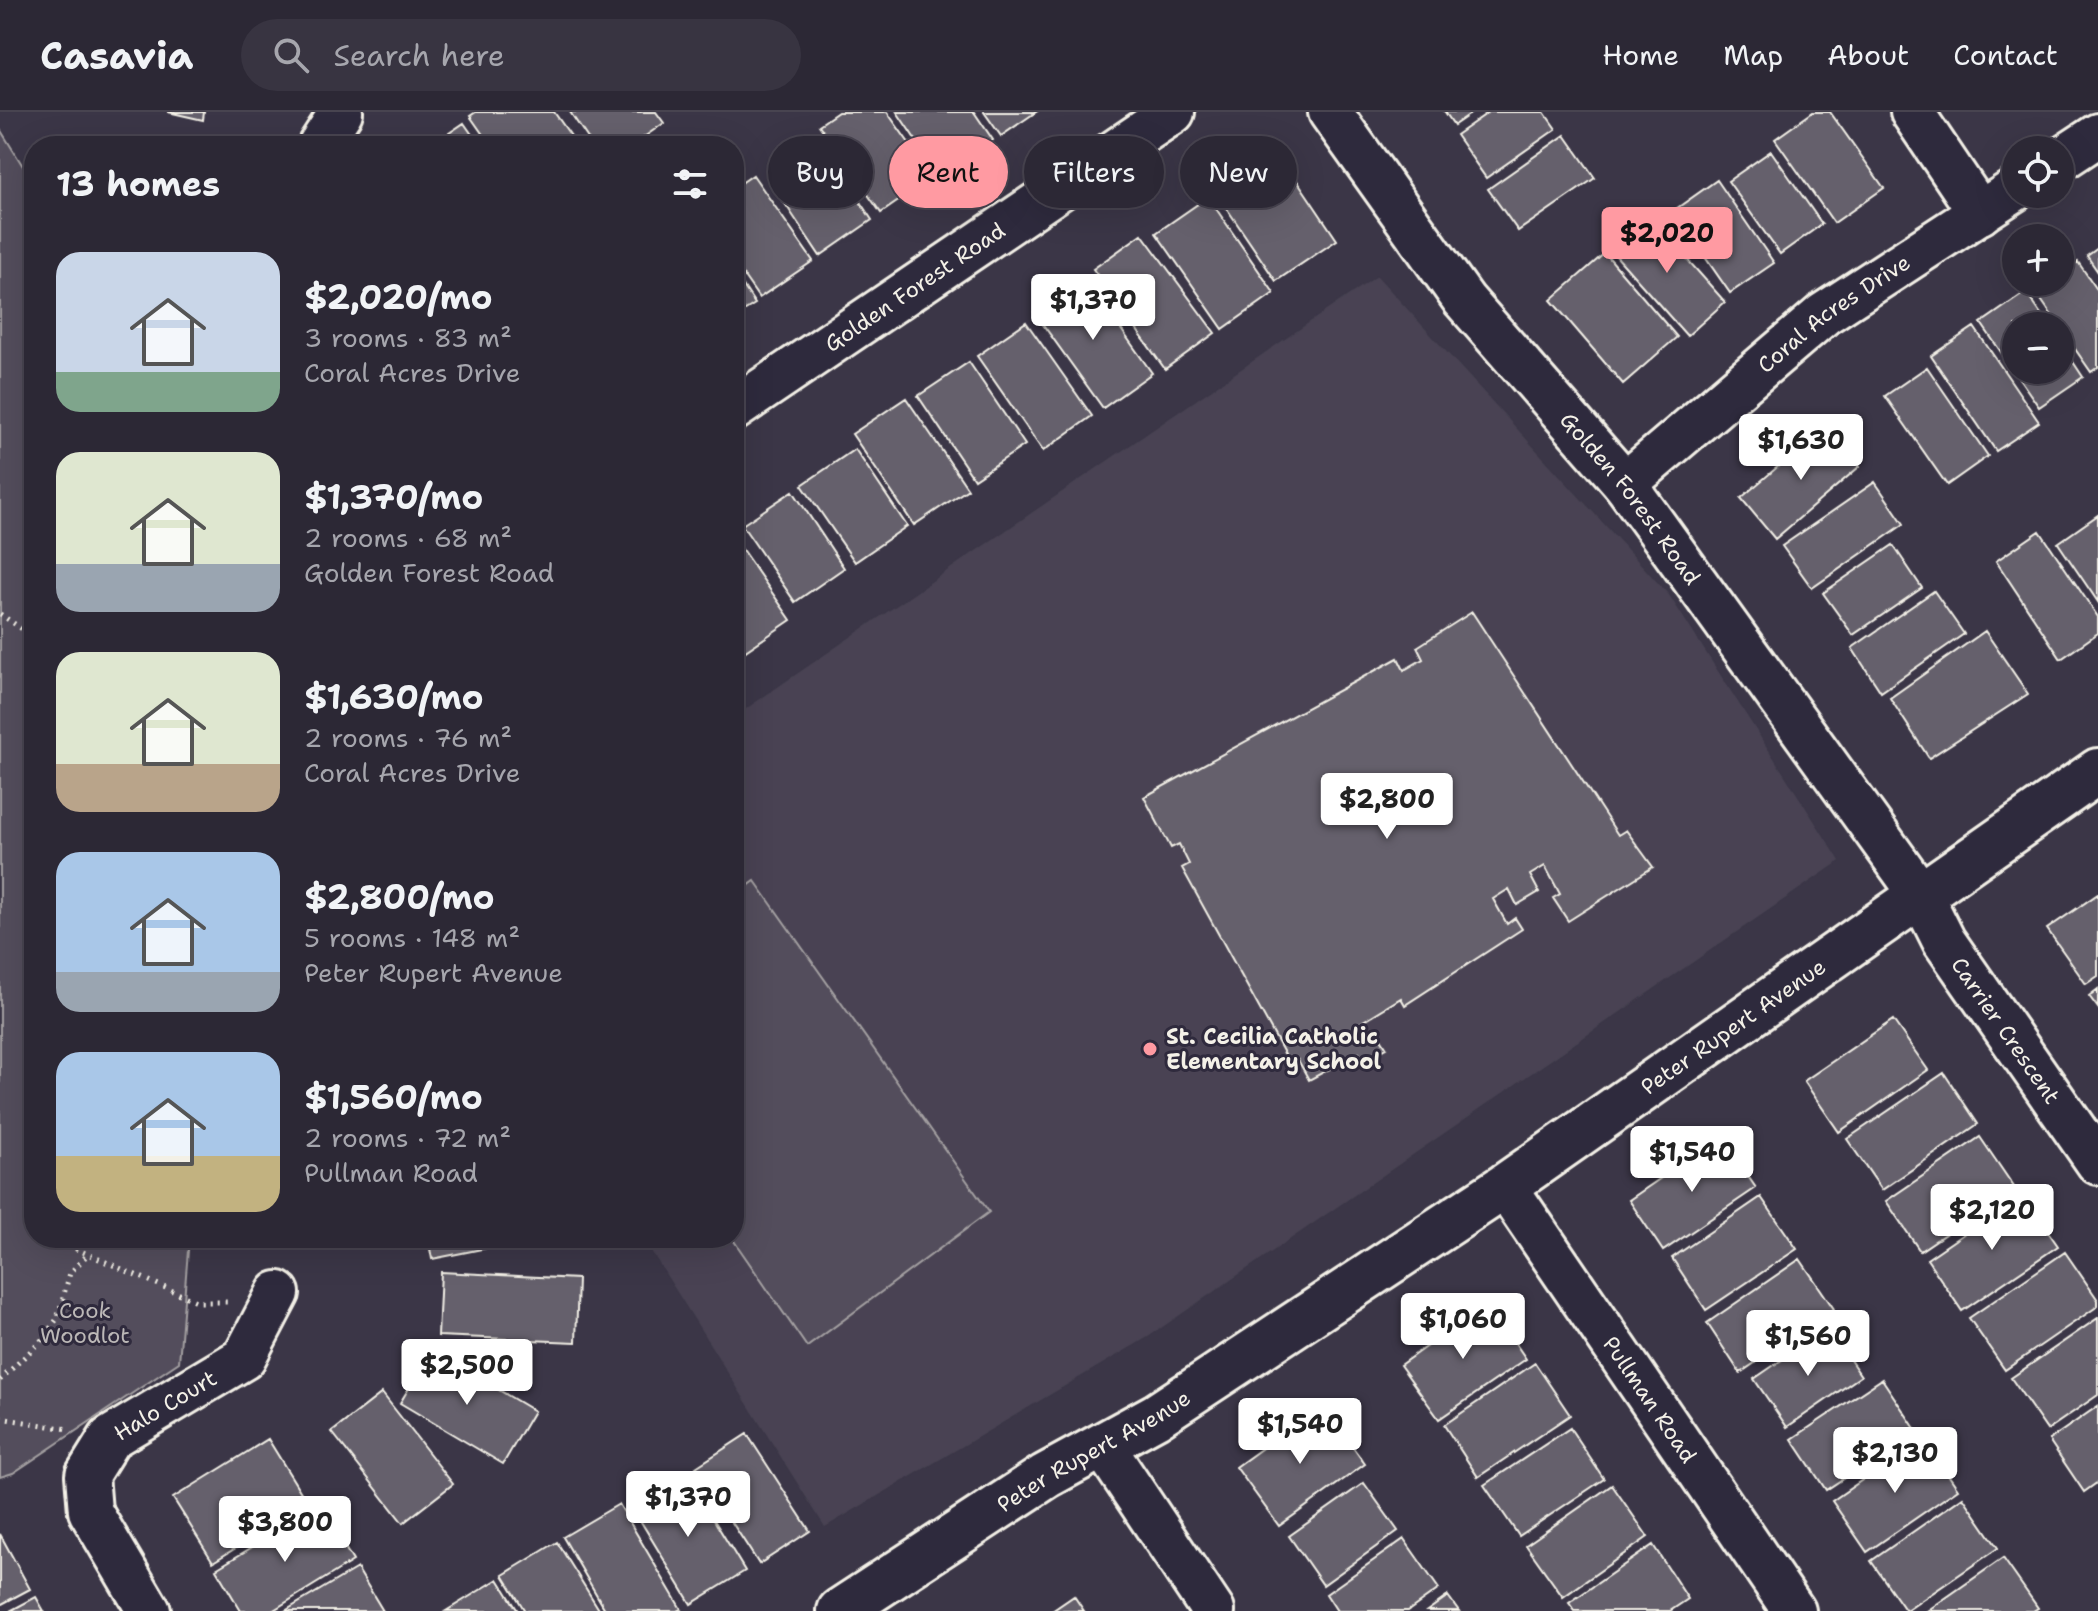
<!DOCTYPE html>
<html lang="en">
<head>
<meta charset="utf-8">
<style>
  :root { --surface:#2c2835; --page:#383441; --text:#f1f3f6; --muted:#a6a6ad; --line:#484450; --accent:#ff9aa2 }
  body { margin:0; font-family:"Shantell Sans",sans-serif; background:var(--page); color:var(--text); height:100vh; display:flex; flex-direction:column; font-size:30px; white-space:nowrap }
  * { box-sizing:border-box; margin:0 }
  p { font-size:26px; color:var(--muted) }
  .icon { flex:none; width:44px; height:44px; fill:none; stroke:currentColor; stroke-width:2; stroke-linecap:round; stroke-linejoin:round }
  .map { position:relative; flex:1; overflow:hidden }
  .drawer { position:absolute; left:24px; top:24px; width:720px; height:1112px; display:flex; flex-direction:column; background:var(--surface); border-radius:32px; box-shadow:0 8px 32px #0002,0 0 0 2px var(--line) }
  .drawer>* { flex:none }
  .guide { position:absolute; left:768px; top:24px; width:760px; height:72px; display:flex; gap:16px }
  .controls { position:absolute; left:2002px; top:24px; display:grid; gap:16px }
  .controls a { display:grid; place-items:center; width:72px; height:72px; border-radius:50%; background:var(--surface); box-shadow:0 8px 32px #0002,0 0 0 2px var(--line); font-size:40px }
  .price { position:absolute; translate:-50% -68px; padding:0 18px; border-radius:8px; background:#fff; color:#222; font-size:26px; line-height:52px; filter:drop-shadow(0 2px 4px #0008) }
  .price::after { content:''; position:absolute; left:50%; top:48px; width:24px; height:18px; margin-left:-12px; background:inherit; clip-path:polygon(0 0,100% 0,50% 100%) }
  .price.active { background:var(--accent); color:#111 }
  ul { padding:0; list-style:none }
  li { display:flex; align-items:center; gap:24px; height:200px; padding:0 32px }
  li span { display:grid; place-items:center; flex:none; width:224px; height:160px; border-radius:24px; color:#555 }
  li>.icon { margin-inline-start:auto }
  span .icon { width:96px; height:96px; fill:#fffc; stroke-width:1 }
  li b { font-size:34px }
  h2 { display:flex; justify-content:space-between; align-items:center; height:96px; padding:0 32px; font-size:34px }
  .pill { padding:0 28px; border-radius:36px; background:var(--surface); box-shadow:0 8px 32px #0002,0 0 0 2px var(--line); font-size:28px; line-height:72px }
  .pill.active { background:var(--accent); color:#111 }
  header { display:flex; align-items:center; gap:48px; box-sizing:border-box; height:112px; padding:0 40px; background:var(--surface); border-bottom:2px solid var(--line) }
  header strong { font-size:38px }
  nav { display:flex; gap:44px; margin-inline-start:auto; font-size:28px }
  .search { width:560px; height:72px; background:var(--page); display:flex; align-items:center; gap:20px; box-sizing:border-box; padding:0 28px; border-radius:44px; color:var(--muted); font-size:30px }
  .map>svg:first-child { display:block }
</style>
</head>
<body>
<header>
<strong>Casavia</strong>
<div class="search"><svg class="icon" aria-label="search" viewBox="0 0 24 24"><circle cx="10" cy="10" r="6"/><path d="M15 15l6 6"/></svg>Search here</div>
<nav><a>Home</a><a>Map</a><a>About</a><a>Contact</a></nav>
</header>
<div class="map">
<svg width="2098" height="1499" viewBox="0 0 2098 1499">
  <rect width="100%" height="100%" fill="#3b3647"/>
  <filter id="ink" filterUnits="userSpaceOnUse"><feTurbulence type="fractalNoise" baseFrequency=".0125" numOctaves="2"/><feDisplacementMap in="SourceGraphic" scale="16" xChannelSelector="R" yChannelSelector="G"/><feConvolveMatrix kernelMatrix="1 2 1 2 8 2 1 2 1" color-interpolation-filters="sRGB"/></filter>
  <g filter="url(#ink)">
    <path fill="#484352" d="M 1377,164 L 1669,483 L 1840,749 L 1148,1225 L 825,1415 L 643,1126 L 734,1126 L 734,605 Z"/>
    <path fill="#534e5c" stroke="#a4a0a2" stroke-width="2" d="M 0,17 L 34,72 L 34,1126 L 189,1126 L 179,1250 L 13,1361 L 0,1365 Z
      M 755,769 L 989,1100 L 807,1235 L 732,1126 L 734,1126 L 734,784 Z"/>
    <path fill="#65616c" stroke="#f4f1e8" stroke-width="2" d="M 168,0 L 204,0 L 203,8 Z
      M 476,0 L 554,0 L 578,34 L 491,34 L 470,4 Z
      M 570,0 L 656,0 L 664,11 L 631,34 L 593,34 Z
      M 838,0 L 887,0 L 933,65 L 881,101 L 819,13 Z
      M 897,0 L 974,0 L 993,28 L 940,64 Z
      M 984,0 L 1036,0 L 1001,24 Z
      M 1445,0 L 1473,0 L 1454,13 Z
      M 1489,0 L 1544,0 L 1556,17 L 1486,66 L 1456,23 Z
      M 1813,0 L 1830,0 L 1884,76 L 1834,111 L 1775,27 Z
      M 464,11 L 480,34 L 430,34 Z
      M 1565,23 L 1595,66 L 1518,119 L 1488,77 Z
      M 821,31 L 872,108 L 820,144 L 768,66 Z
      M 1771,39 L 1822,112 L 1780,142 L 1728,69 Z
      M 1278,40 L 1337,128 L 1276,169 L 1217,82 Z
      M 753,63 L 813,149 L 759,186 L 734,150 L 734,76 Z
      M 1717,68 L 1774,151 L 1730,181 L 1673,99 Z
      M 1208,85 L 1274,181 L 1223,217 L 1156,121 Z
      M 1647,102 L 1725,190 L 1687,224 L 1609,136 Z
      M 1142,122 L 1215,221 L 1165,257 L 1093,157 Z
      M 2098,136 L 2098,160 L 2087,144 Z
      M 1605,141 L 1677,225 L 1623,272 L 1551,188 Z
      M 2078,150 L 2098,179 L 2098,255 L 2091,260 L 2035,179 L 2049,170 L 2060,170 L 2060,162 Z
      M 734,160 L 755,192 L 734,205 Z
      M 1084,165 L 1152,261 L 1103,296 L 1034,200 Z
      M 2026,180 L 2049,214 L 2016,214 L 2016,258 L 2060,258 L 2060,230 L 2083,265 L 2039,295 L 1981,211 Z
      M 1026,210 L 1092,304 L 1043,339 L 977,244 Z
      M 1974,215 L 2039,310 L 1996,339 L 1931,244 Z
      M 969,250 L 1025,333 L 974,367 L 918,284 Z
      M 1927,255 L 1988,344 L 1947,373 L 1885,284 Z
      M 906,286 L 968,377 L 914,413 L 852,322 Z
      M 1827,313 L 1860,354 L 1775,427 L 1741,386 Z
      M 855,337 L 907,414 L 855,450 L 802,373 Z
      M 1875,370 L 1904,412 L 1812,476 L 1782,434 Z
      M 793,379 L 844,456 L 795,490 L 742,413 Z
      M 2098,403 L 2098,490 L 2058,431 Z
      M 2040,419 L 2098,505 L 2098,521 L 2061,547 L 1996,449 Z
      M 734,426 L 791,508 L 741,542 L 734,531 Z
      M 1893,433 L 1922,476 L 1853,523 L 1823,481 Z
      M 1934,479 L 1964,522 L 1881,580 L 1852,536 Z
      M 1472,500 L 1618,723 L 1626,718 L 1653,755 L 1568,809 L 1553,786 L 1560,782 L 1545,754 L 1530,763 L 1539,780 L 1517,793 L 1509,777 L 1493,787 L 1507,812 L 1515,806 L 1522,817 L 1405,893 L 1401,886 L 1360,911 L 1369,925 L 1377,920 L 1387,936 L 1363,949 L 1359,941 L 1309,968 L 1298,948 L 1290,952 L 1182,756 L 1189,752 L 1179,732 L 1171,736 L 1144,685 L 1398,546 L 1404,558 L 1423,547 L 1417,535 Z
      M 1985,519 L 2028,582 L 1929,646 L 1890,586 Z
      M 2098,782 L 2098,864 L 2086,872 L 2047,817 Z
      M 2098,877 L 2098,896 L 2089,884 Z
      M 1893,908 L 1928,958 L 1839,1020 L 1804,969 Z
      M 1944,961 L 1978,1012 L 1882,1078 L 1847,1027 Z
      M 1721,1025 L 1756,1076 L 1663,1139 L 1629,1088 Z
      M 1980,1025 L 2014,1075 L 1920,1139 L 1886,1089 Z
      M 2022,1082 L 2058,1134 L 1962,1199 L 1927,1147 Z
      M 1761,1085 L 1797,1137 L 1706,1198 L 1672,1146 Z
      M 428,1126 L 537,1126 L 432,1147 Z
      M 2065,1140 L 2098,1188 L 2098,1194 L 2005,1258 L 1969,1206 Z
      M 1800,1147 L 1834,1197 L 1740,1261 L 1707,1211 Z
      M 441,1160 L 578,1167 L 576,1230 L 438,1224 Z
      M 1488,1191 L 1526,1247 L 1439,1307 L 1400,1253 Z
      M 2098,1206 L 2098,1283 L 2047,1318 L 2011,1266 Z
      M 1828,1216 L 1861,1264 L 1787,1315 L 1754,1267 Z
      M 432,1238 L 534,1299 L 503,1352 L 400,1291 Z
      M 1535,1251 L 1570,1303 L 1478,1365 L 1444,1313 Z
      M 1882,1267 L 1916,1318 L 1826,1378 L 1792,1327 Z
      M 382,1281 L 453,1372 L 403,1411 L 332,1320 Z
      M 1322,1293 L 1365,1352 L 1279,1414 L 1236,1355 Z
      M 2098,1294 L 2098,1370 L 2084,1380 L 2049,1328 Z
      M 1570,1316 L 1604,1367 L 1519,1424 L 1484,1373 Z
      M 747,1322 L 810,1419 L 759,1452 L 696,1355 Z
      M 1923,1326 L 1958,1377 L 1867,1440 L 1832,1389 Z
      M 268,1327 L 308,1392 L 213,1450 L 173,1386 Z
      M 686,1362 L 745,1459 L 691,1492 L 632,1395 Z
      M 1364,1371 L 1398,1419 L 1323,1473 L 1289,1424 Z
      M 1612,1373 L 1648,1425 L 1563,1485 L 1526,1433 Z
      M 1963,1385 L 1998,1436 L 1906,1499 L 1871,1449 Z
      M 619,1392 L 681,1497 L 677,1499 L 606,1499 L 563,1425 Z
      M 320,1394 L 353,1449 L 272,1499 L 241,1499 L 216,1457 Z
      M 0,1422 L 30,1477 L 0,1493 Z
      M 1404,1427 L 1439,1477 L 1408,1499 L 1337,1499 L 1326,1482 Z
      M 557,1430 L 600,1499 L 525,1499 L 503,1463 Z
      M 1653,1433 L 1688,1487 L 1670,1499 L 1575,1499 L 1569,1491 Z
      M 2003,1446 L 2038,1496 L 2033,1499 L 1927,1499 Z
      M 357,1456 L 383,1499 L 285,1499 Z
      M 498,1467 L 518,1499 L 446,1499 Z
      M 1074,1484 L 1084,1499 L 1052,1499 Z
      M 1448,1484 L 1459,1499 L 1427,1499 Z
      M 36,1485 L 44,1499 L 10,1499 Z"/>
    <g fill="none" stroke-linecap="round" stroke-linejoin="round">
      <defs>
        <g id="street">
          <path id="s1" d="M 1330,0 L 1464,188 L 1625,372 L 1654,412 L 1921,783 L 1944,829 L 2098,1051"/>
          <path d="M 1912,0 L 1980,101"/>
          <path d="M 319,34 L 341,0"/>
          <path d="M 2060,48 L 2098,23"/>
          <path id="s2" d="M 734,297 L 1173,0"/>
          <path id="s3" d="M 1625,372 L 1824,202 L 2016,77"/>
          <path id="s4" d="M 1505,1074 L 1794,1499"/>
          <path d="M 1103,1334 L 1213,1499"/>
          <path id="s5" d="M 149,1499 L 90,1399 L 87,1363 L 110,1326 L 244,1246 L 278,1181"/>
        </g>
        <g id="secondary">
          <path id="s6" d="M 840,1499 L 1046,1364 L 1156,1304 L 1505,1074 L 2098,659"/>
        </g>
      </defs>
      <use href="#street" stroke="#f4f1e8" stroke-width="48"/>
      <use href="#secondary" stroke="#f4f1e8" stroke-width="50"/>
      <path stroke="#f4f1e8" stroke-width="5" stroke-dasharray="2 6" stroke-linecap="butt" d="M 0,502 L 34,525
        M 64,1126 L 76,1137 L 198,1190 L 230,1190
        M 0,1268 L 40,1230 L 57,1207 L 70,1161 L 88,1142
        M 0,1306 L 68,1317"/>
      <use href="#street" stroke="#2f2a3d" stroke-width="42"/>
      <use href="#secondary" stroke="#2f2a3d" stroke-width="44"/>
    </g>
  </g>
  <circle fill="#ff9aa2" stroke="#2f2a3d" stroke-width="3" cx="1150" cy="937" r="8"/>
  <g text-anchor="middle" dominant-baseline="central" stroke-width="6" stroke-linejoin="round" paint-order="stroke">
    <g font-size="22" fill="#f4f1e8" stroke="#2f2a3d">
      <text stroke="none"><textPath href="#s2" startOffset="218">Golden Forest Road</textPath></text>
      <text stroke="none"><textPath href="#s3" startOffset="270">Coral Acres Drive</textPath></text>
      <text stroke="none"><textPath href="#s1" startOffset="490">Golden Forest Road</textPath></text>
      <text stroke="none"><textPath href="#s6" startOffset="1068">Peter Rupert Avenue</textPath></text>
      <text stroke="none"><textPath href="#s1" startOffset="1142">Carrier Crescent</textPath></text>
      <text stroke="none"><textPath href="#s4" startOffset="258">Pullman Road</textPath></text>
      <text stroke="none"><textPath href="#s5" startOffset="260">Halo Court</textPath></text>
      <text stroke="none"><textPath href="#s6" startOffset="300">Peter Rupert Avenue</textPath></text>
    </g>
    <g font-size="22" font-weight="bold" fill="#f4f1e8" stroke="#2f2a3d" text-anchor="start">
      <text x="1166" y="924">St. Cecilia Catholic<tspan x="1166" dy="25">Elementary School</tspan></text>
    </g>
    <g font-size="22" fill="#bcb8b7" stroke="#2f2a3d">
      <text x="85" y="1198">Cook<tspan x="85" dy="25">Woodlot</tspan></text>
    </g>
  </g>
</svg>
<div class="controls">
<a><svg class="icon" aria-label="locate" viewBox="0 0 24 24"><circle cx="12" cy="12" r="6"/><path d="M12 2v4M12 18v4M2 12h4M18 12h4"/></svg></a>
<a>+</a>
<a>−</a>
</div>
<b class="price active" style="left:1667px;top:163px">$2,020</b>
<b class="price" style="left:1093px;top:230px">$1,370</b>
<b class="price" style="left:1801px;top:370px">$1,630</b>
<b class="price" style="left:1387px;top:729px">$2,800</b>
<b class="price" style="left:1692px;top:1082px">$1,540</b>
<b class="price" style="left:1992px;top:1140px">$2,120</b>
<b class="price" style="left:1463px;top:1249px">$1,060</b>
<b class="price" style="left:1808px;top:1266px">$1,560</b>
<b class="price" style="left:467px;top:1295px">$2,500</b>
<b class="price" style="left:1300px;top:1354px">$1,540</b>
<b class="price" style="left:1895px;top:1383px">$2,130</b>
<b class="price" style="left:688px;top:1427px">$1,370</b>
<b class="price" style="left:285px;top:1452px">$3,800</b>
<div class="guide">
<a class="pill">Buy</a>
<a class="pill active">Rent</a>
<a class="pill">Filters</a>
<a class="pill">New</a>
</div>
<section class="drawer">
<h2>13 homes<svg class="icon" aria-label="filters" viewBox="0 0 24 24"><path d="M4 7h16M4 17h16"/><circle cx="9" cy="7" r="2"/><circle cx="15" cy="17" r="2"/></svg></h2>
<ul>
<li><span style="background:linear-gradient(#c9d6e8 75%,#7fa58c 0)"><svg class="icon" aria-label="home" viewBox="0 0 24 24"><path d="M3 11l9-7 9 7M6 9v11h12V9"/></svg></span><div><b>$2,020/mo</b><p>3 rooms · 83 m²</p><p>Coral Acres Drive</p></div></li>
<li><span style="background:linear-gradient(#dfe7d0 70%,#9aa5b1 0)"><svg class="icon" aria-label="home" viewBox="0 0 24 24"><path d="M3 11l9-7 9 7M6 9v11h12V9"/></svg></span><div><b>$1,370/mo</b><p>2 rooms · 68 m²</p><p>Golden Forest Road</p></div></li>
<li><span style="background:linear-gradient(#dfe7d0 70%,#b9a48a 0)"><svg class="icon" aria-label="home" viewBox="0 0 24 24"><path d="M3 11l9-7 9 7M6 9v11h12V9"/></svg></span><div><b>$1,630/mo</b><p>2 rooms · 76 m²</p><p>Coral Acres Drive</p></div></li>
<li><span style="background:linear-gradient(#a9c7e8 75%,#9aa5b1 0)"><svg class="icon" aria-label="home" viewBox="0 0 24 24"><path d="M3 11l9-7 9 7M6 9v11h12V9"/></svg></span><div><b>$2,800/mo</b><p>5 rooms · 148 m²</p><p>Peter Rupert Avenue</p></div></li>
<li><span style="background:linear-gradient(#a9c7e8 65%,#c2b280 0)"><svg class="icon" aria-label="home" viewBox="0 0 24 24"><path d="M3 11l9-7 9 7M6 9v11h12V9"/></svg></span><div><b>$1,560/mo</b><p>2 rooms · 72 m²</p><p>Pullman Road</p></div></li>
</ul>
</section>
</div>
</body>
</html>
